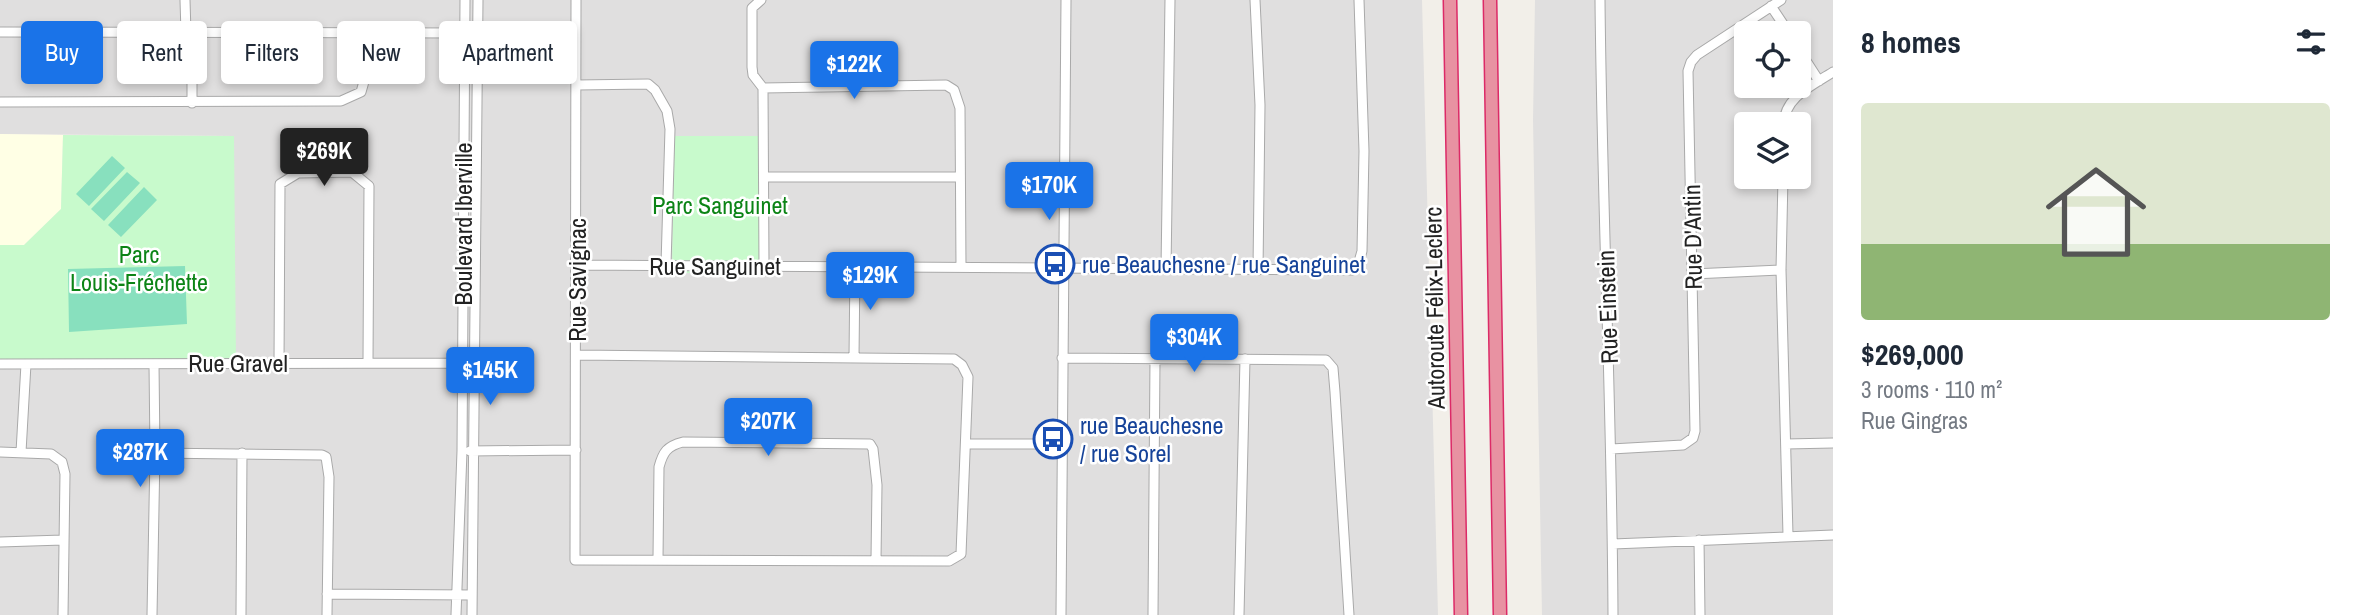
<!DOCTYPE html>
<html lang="en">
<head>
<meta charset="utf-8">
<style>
  :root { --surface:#fff; --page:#f2f2f3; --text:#1f2937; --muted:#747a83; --accent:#1a73e8 }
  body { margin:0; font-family:"Archivo Narrow",sans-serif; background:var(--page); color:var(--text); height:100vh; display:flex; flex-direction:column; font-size:26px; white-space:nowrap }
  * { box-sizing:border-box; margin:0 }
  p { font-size:23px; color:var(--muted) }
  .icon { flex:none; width:38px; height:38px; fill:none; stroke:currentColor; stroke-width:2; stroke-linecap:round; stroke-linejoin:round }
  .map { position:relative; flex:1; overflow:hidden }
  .details { display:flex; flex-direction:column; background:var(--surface); width:525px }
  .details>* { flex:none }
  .hud { position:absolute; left:21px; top:21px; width:665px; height:63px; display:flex; gap:14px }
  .tools { position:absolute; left:1734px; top:21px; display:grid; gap:14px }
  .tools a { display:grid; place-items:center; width:77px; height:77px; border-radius:7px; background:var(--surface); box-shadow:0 4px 10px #0003; font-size:35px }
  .price { position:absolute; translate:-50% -60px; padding:0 16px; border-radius:7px; background:var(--accent); color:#fff; font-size:23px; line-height:46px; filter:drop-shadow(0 2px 4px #0008) }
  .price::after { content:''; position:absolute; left:50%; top:42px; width:21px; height:16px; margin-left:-10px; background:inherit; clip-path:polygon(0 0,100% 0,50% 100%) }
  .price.on { background:#222; color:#fff }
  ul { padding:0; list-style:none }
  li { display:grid; align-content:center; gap:14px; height:371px; padding:0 28px }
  li span { display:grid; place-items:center; height:217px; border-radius:7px; color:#555 }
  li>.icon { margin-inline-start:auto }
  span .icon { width:126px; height:126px; fill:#fffc; stroke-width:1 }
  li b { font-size:30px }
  h2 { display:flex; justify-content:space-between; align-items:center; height:84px; padding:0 28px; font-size:30px }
  .chip { padding:0 24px; border-radius:7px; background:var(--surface); box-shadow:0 4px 10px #0003; font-size:24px; line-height:63px }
  .chip.on { background:var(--accent); color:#fff }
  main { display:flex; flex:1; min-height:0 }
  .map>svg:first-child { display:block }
</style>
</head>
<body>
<main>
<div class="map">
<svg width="1833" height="615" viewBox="0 0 1833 615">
  <rect width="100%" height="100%" fill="#f2efe9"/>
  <path fill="#e0dfdf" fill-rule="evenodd" d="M 0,0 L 1422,0 L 1438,615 L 0,615 L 0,364 L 234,136 L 0,134 Z
    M 1535,0 L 1833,0 L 1833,615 L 1542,615 L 1533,120 ZM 1746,33 L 1799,33 L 1799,86 L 1746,86 ZM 1746,124 L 1799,124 L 1799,177 L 1746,177 Z"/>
  <path fill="#ffffe5" d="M 0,134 L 63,135 L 61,209 L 24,245 L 0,245 Z"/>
  <path fill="#c8facc" d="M 63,135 L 234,136 L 236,364 L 0,364 L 0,245 L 24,245 L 61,209 Z
    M 674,136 L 766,136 L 768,273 L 672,273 Z"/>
  <path fill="#88e0be" d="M 112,156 L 125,168 L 89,206 L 76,194 Z
    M 127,172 L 140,183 L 104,221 L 91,209 Z
    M 144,187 L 157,200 L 121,237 L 108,225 Z
    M 185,266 L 187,324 L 69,332 L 68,269 Z"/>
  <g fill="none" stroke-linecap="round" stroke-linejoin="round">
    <defs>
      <path id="minor" d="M 185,0 L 186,33
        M 576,0 L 575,560 L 949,561 L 961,554 L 968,377 L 962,365 L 954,359 L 576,355
        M 761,0 L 752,8 L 752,67 L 753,75 L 763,88 L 764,266
        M 1255,0 L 1260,105 L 1258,270
        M 1600,0 C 1602,205 1612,410 1613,615
        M 1771,6 L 1789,33
        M 0,32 L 467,33
        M 192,33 L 192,103
        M 1799,50 L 1819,81
        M 577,85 L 648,84 L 655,90 L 667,111 L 670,129 L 666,265
        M 763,88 L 946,85 L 954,90 L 960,108 L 961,267
        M 0,102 L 341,101 L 361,92 L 367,71 L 370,33
        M 1784,124 C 1784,97 1813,85 1833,72
        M 764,177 L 960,177
        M 1783,177 L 1781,270 L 1788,535
        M 577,265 L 1353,270 L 1357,269 L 1362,251 L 1364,151 L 1359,0
        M 1166,269 L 1170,0
        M 1693,274 L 1781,270
        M 854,357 L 855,266
        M 1062,358 L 1326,360 L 1333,368 L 1335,392 L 1349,615
        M 279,363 L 280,184 L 298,173 L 352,172 L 369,186 L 368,363
        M 0,364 L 476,363
        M 966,444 L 1061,444
        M 1786,444 L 1833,443
        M 1611,449 L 1683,445 L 1693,438 L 1695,431 L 1688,71 L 1691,62 L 1697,55 L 1781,0
        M 470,451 L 576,450
        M 0,452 L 51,454 L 62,462 L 65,474 L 63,615
        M 21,452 L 26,364
        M 155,453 L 322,455 L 326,457 L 329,477 L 327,615
        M 1699,540 L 1700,615
        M 0,542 L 63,540
        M 1613,544 L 1833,535
        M 658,559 L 659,467 C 663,452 667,446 683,442 L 870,444 L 873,449 L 877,485 L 876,560
        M 327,594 L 472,595
        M 152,615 L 155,453 L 154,364
        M 241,615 L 242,453
        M 456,615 L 462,451 L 465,0
        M 472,615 L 478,0
        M 1061,615 L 1066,0
        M 1153,615 L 1155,359
        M 1239,615 L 1245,359"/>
      <path id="highway" d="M 1450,0 L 1461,615
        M 1490,0 L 1500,615"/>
    </defs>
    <use href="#minor" stroke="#a9a9a9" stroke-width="11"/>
    <use href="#highway" stroke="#dc2a67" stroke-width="15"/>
    <use href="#minor" stroke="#fff" stroke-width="9"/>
    <use href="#highway" stroke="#e892a2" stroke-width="12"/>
  </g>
  <defs>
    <symbol id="bus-ring" viewBox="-11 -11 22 22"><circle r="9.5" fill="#fff" stroke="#1a4fb4" stroke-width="1.5"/><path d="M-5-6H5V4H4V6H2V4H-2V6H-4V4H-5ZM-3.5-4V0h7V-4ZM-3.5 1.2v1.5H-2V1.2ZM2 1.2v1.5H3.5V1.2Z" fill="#1a4fb4"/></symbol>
  </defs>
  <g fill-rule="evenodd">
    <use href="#bus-ring" x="1033" y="242" width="44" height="44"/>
    <use href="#bus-ring" x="1031" y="417" width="44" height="44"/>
  </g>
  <g text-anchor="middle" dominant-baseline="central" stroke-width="5" stroke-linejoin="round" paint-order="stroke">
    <g font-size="24" fill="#0c8416" stroke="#fff">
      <text x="720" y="205">Parc Sanguinet</text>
      <text x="139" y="254">Parc<tspan x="139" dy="28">Louis-Fréchette</tspan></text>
    </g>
    <g font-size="24" fill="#222" stroke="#fff">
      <text transform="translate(463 224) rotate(-90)">Boulevard Iberville</text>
      <text transform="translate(1692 237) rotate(-91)">Rue D'Antin</text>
      <text x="715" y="266">Rue Sanguinet</text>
      <text transform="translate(577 280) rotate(-90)">Rue Savignac</text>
      <text transform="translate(1607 307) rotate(-92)">Rue Einstein</text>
      <text transform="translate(1434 308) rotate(-91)">Autoroute Félix-Leclerc</text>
      <text x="238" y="363">Rue Gravel</text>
    </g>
    <g font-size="24" fill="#164399" stroke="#fff" text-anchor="start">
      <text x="1082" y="264">rue Beauchesne / rue Sanguinet</text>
      <text x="1080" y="425">rue Beauchesne<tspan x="1080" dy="28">/ rue Sorel</tspan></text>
    </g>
  </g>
</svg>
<div class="tools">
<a><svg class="icon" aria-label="locate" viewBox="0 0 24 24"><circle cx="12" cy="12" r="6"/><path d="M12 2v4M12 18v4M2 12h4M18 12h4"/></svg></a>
<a><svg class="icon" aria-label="layers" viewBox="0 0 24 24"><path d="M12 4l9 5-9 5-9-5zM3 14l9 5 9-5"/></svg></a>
</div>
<b class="price" style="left:854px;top:101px">$122K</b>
<b class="price on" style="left:324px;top:188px">$269K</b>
<b class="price" style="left:1049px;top:222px">$170K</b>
<b class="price" style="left:870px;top:312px">$129K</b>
<b class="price" style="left:1194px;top:374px">$304K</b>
<b class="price" style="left:490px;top:407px">$145K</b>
<b class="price" style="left:768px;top:458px">$207K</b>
<b class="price" style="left:140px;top:489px">$287K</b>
<div class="hud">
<a class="chip on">Buy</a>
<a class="chip">Rent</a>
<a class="chip">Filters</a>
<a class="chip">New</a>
<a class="chip">Apartment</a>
</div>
</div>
<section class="details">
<h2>8 homes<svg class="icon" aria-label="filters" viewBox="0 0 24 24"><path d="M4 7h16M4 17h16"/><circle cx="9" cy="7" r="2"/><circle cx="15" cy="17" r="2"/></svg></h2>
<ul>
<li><span style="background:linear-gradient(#dfe7d0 65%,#8fb573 0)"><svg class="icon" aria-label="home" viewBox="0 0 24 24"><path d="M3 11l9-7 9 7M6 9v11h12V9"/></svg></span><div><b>$269,000</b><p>3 rooms · 110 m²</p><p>Rue Gingras</p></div></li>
</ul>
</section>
</main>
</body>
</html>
